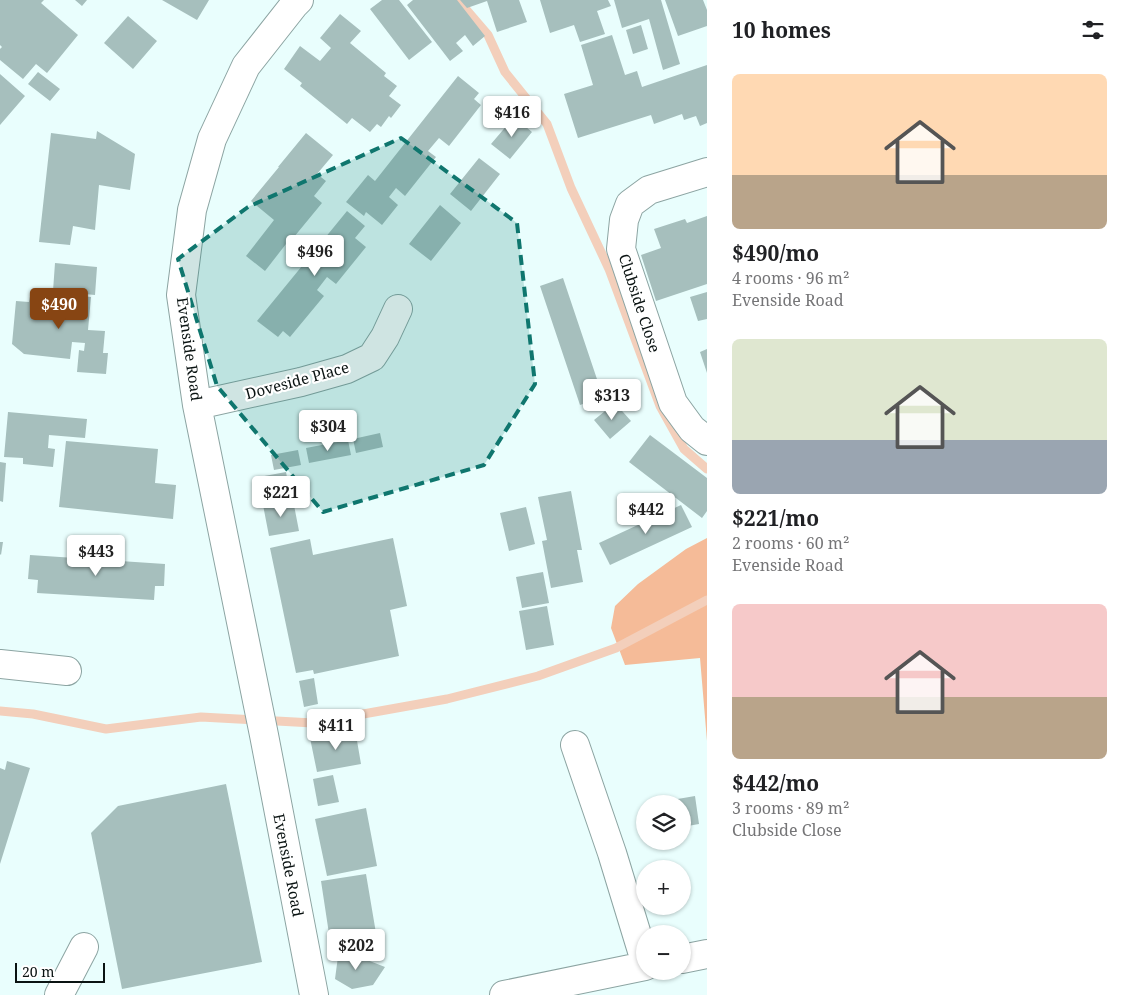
<!DOCTYPE html>
<html lang="en">
<head>
<meta charset="utf-8">
<style>
  :root { --surface:#fff; --page:#f6f6f6; --text:#202124; --muted:#757577; --accent:#874513 }
  body { margin:0; font-family:"Noto Serif",serif; background:var(--page); color:var(--text); height:100vh; display:flex; flex-direction:column; font-size:19px; white-space:nowrap }
  * { box-sizing:border-box; margin:0 }
  p { font-size:16px; color:var(--muted) }
  .icon { flex:none; width:28px; height:28px; fill:none; stroke:currentColor; stroke-width:2; stroke-linecap:round; stroke-linejoin:round }
  .map { position:relative; flex:1; overflow:hidden }
  .sheet { display:flex; flex-direction:column; background:var(--surface); width:425px }
  .sheet>* { flex:none }
  .controls { position:absolute; left:636px; top:795px; display:grid; gap:10px }
  .controls a { display:grid; place-items:center; width:55px; height:55px; border-radius:50%; background:var(--surface); box-shadow:0 1px 4px #0004; font-size:25px }
  .scale { position:absolute; left:15px; bottom:12px; width:90px; box-sizing:border-box; padding-left:5px; border:2px solid #0a1312; border-top:0; font-size:14px; line-height:18px; white-space:nowrap; color:#0a1312; -webkit-text-stroke:4px #fff; paint-order:stroke }
  .price { position:absolute; translate:-50% -42px; padding:0 11px; border-radius:5px; background:#fff; color:#222; font-size:16px; line-height:32px; filter:drop-shadow(0 1px 2px #0008) }
  .price::after { content:''; position:absolute; left:50%; top:30px; width:15px; height:11px; margin-left:-8px; background:inherit; clip-path:polygon(0 0,100% 0,50% 100%) }
  .price.selected { background:var(--accent); color:#fff }
  ul { padding:0; list-style:none }
  li { display:grid; align-content:center; gap:10px; height:265px; padding:0 25px }
  li span { display:grid; place-items:center; height:155px; border-radius:8px; color:#555 }
  li>.icon { margin-inline-start:auto }
  span .icon { width:90px; height:90px; fill:#fffc; stroke-width:1 }
  li b { font-size:21px }
  h2 { display:flex; justify-content:space-between; align-items:center; height:60px; padding:0 25px; font-size:21px }
  main { display:flex; flex:1; min-height:0 }
  .map>svg:first-child { display:block }
</style>
</head>
<body>
<main>
<div class="map">
<svg width="707" height="995" viewBox="0 0 707 995">
  <rect width="100%" height="100%" fill="#e9fefd"/>
  <path fill="#f5bb98" d="M 707,538 L 707,741 L 700,658 L 625,665 L 611,628 L 615,606 L 638,584 L 686,549 Z"/>
  <g fill="none" stroke-linecap="round" stroke-linejoin="round">
    <path stroke="#f3cfbb" stroke-width="9" d="M 458,0 L 488,35 L 505,72 L 547,124 L 571,188 L 609,269 L 660,406 L 684,449 L 707,469
      M 0,711 L 33,714 L 106,729 L 201,717 L 313,723 L 447,699 L 538,676 L 616,648 L 707,600"/>
  </g>
  <path fill="#a6bfbd" d="M 0,0 L 44,0 L 41,3 L 78,35 L 47,73 L 36,64 L 23,79 L 0,60 L 0,49 L 2,47 L 0,45 Z
    M 75,0 L 87,0 L 82,6 Z
    M 162,0 L 209,0 L 197,20 Z
    M 382,0 L 399,0 L 432,42 L 409,60 L 370,9 Z
    M 413,0 L 457,0 L 485,36 L 473,46 L 465,35 L 456,43 L 463,51 L 450,61 L 407,5 Z
    M 460,0 L 519,0 L 527,22 L 497,32 L 487,1 L 467,8 Z
    M 540,0 L 608,0 L 611,6 L 597,11 L 605,34 L 580,42 L 574,25 L 550,33 Z
    M 614,0 L 661,0 L 680,64 L 663,70 L 649,19 L 622,28 Z
    M 665,0 L 703,0 L 707,10 L 707,26 L 678,36 Z
    M 340,14 L 361,31 L 350,43 L 386,73 L 384,76 L 397,86 L 389,96 L 401,105 L 391,118 L 389,116 L 381,127 L 377,124 L 370,132 L 352,118 L 347,124 L 300,86 L 302,83 L 284,69 L 300,46 L 320,61 L 331,48 L 320,38 Z
    M 128,16 L 157,41 L 133,69 L 104,43 Z
    M 641,25 L 648,49 L 633,54 L 626,30 Z
    M 612,35 L 625,75 L 637,71 L 642,87 L 707,65 L 707,123 L 700,126 L 696,116 L 684,120 L 682,114 L 654,124 L 651,115 L 578,138 L 564,94 L 593,85 L 581,45 Z
    M 38,72 L 60,89 L 50,101 L 28,84 Z
    M 0,74 L 25,96 L 0,125 Z
    M 458,76 L 479,93 L 474,99 L 481,105 L 449,146 L 439,138 L 428,151 L 436,157 L 405,196 L 396,188 L 389,197 L 398,205 L 382,225 L 366,212 L 364,216 L 346,202 L 368,175 L 375,181 Z
    M 514,117 L 532,132 L 510,159 L 491,144 Z
    M 97,131 L 135,154 L 130,190 L 99,185 L 95,230 L 73,226 L 70,245 L 39,242 L 51,133 L 96,139 Z
    M 306,133 L 333,155 L 317,174 L 326,181 L 314,196 L 322,203 L 294,237 L 293,235 L 265,271 L 246,256 L 274,220 L 251,201 L 279,167 L 278,167 Z
    M 479,158 L 500,174 L 471,211 L 450,194 Z
    M 440,205 L 461,223 L 431,261 L 409,244 Z
    M 347,211 L 365,226 L 355,238 L 366,247 L 336,284 L 327,277 L 317,290 L 324,296 L 290,337 L 283,331 L 278,337 L 257,321 Z
    M 707,216 L 707,284 L 656,301 L 641,255 L 661,248 L 654,229 L 685,219 L 687,223 Z
    M 55,263 L 97,267 L 95,295 L 53,291 Z
    M 563,278 L 603,397 L 580,405 L 540,286 Z
    M 31,291 L 91,297 L 88,330 L 105,331 L 103,353 L 108,353 L 106,374 L 77,372 L 79,350 L 84,351 L 85,343 L 72,342 L 70,359 L 24,354 L 12,344 L 16,301 L 29,302 Z
    M 707,292 L 707,319 L 698,321 L 690,297 Z
    M 707,349 L 707,373 L 700,352 Z
    M 615,403 L 631,421 L 610,439 L 594,420 Z
    M 8,412 L 87,419 L 85,438 L 49,435 L 48,448 L 55,449 L 53,467 L 23,464 L 23,458 L 4,457 Z
    M 380,433 L 383,447 L 356,453 L 353,439 Z
    M 650,435 L 707,478 L 707,511 L 702,518 L 629,462 Z
    M 348,440 L 351,455 L 309,463 L 306,448 Z
    M 66,441 L 158,449 L 155,483 L 176,485 L 173,519 L 59,507 Z
    M 298,450 L 301,465 L 274,470 L 271,455 Z
    M 0,462 L 6,463 L 3,502 L 0,501 Z
    M 286,472 L 291,498 L 264,502 L 259,477 Z
    M 571,491 L 582,550 L 577,550 L 583,582 L 551,588 L 542,541 L 547,540 L 538,497 Z
    M 293,500 L 299,531 L 269,536 L 263,505 Z
    M 681,505 L 692,527 L 610,565 L 599,543 Z
    M 526,507 L 535,544 L 509,551 L 500,513 Z
    M 393,538 L 407,606 L 390,610 L 399,656 L 314,674 L 313,670 L 296,673 L 270,548 L 310,539 L 313,555 Z
    M 0,542 L 3,542 L 1,555 L 0,554 Z
    M 30,555 L 165,564 L 164,586 L 155,586 L 154,600 L 37,593 L 38,580 L 28,579 Z
    M 543,572 L 549,603 L 522,608 L 516,577 Z
    M 547,606 L 554,645 L 526,650 L 519,611 Z
    M 314,678 L 318,704 L 304,707 L 299,681 Z
    M 355,729 L 361,764 L 317,772 L 310,738 Z
    M 7,761 L 30,768 L 0,864 L 0,768 L 5,770 Z
    M 333,775 L 339,802 L 318,806 L 313,779 Z
    M 226,784 L 262,962 L 122,989 L 91,833 L 118,806 Z
    M 695,796 L 699,824 L 682,827 L 682,804 L 666,804 L 666,801 Z
    M 366,808 L 377,866 L 327,876 L 315,819 Z
    M 366,874 L 377,939 L 331,947 L 321,881 Z
    M 339,949 L 385,967 L 373,985 L 352,989 L 335,979 Z"/>
  <g fill="none" stroke-linecap="round" stroke-linejoin="round">
    <defs>
      <path id="minor" d="M 299,0 L 294,5 L 246,66 L 212,139 L 192,210 L 181,295 L 197,405 L 264,735 L 314,995
        M 707,172 L 649,190 L 630,204 L 624,220 L 621,249 L 673,403 L 692,429 L 707,441
        M 197,405 L 301,382 L 347,369 L 372,357 L 385,337 L 398,309
        M 0,664 L 67,671
        M 575,745 L 612,853 L 645,961
        M 682,959 L 707,954
        M 59,995 L 84,947
        M 504,995 L 645,966"/>
    </defs>
    <use href="#minor" stroke="#8ca4a2" stroke-width="30"/>
    <use href="#minor" stroke="#fff" stroke-width="28"/>
  </g>
  <path fill="#0f766e" fill-opacity="0.2" stroke="#0f766e" stroke-width="4" stroke-dasharray="10 6" stroke-linejoin="round" d="M 401,138 L 517,223 L 535,384 L 484,465 L 323,512 L 217,386 L 178,259 L 248,207 Z"/>
  <g text-anchor="middle" dominant-baseline="central" stroke-width="4.5" stroke-linejoin="round" paint-order="stroke">
    <g font-size="15" fill="#0a1312" stroke="#fff">
      <text transform="translate(640 303) rotate(72)">Clubside Close</text>
      <text transform="translate(190 349) rotate(82)">Evenside Road</text>
      <text transform="translate(297 380) rotate(-15)">Doveside Place</text>
      <text transform="translate(289 865) rotate(79)">Evenside Road</text>
    </g>
  </g>
</svg>
<div class="controls">
<a><svg class="icon" aria-label="layers" viewBox="0 0 24 24"><path d="M12 4l9 5-9 5-9-5zM3 14l9 5 9-5"/></svg></a>
<a>+</a>
<a>−</a>
</div>
<div class="scale">20 m</div>
<b class="price" style="left:512px;top:138px">$416</b>
<b class="price" style="left:315px;top:277px">$496</b>
<b class="price selected" style="left:59px;top:330px">$490</b>
<b class="price" style="left:612px;top:421px">$313</b>
<b class="price" style="left:328px;top:452px">$304</b>
<b class="price" style="left:281px;top:518px">$221</b>
<b class="price" style="left:646px;top:535px">$442</b>
<b class="price" style="left:96px;top:577px">$443</b>
<b class="price" style="left:336px;top:751px">$411</b>
<b class="price" style="left:356px;top:971px">$202</b>
</div>
<section class="sheet">
<h2>10 homes<svg class="icon" aria-label="filters" viewBox="0 0 24 24"><path d="M4 7h16M4 17h16"/><circle cx="9" cy="7" r="2"/><circle cx="15" cy="17" r="2"/></svg></h2>
<ul>
<li><span style="background:linear-gradient(#ffd9b3 65%,#b9a48a 0)"><svg class="icon" aria-label="home" viewBox="0 0 24 24"><path d="M3 11l9-7 9 7M6 9v11h12V9"/></svg></span><div><b>$490/mo</b><p>4 rooms · 96 m²</p><p>Evenside Road</p></div></li>
<li><span style="background:linear-gradient(#dfe7d0 65%,#9aa5b1 0)"><svg class="icon" aria-label="home" viewBox="0 0 24 24"><path d="M3 11l9-7 9 7M6 9v11h12V9"/></svg></span><div><b>$221/mo</b><p>2 rooms · 60 m²</p><p>Evenside Road</p></div></li>
<li><span style="background:linear-gradient(#f6c9c9 60%,#b9a48a 0)"><svg class="icon" aria-label="home" viewBox="0 0 24 24"><path d="M3 11l9-7 9 7M6 9v11h12V9"/></svg></span><div><b>$442/mo</b><p>3 rooms · 89 m²</p><p>Clubside Close</p></div></li>
</ul>
</section>
</main>
</body>
</html>
